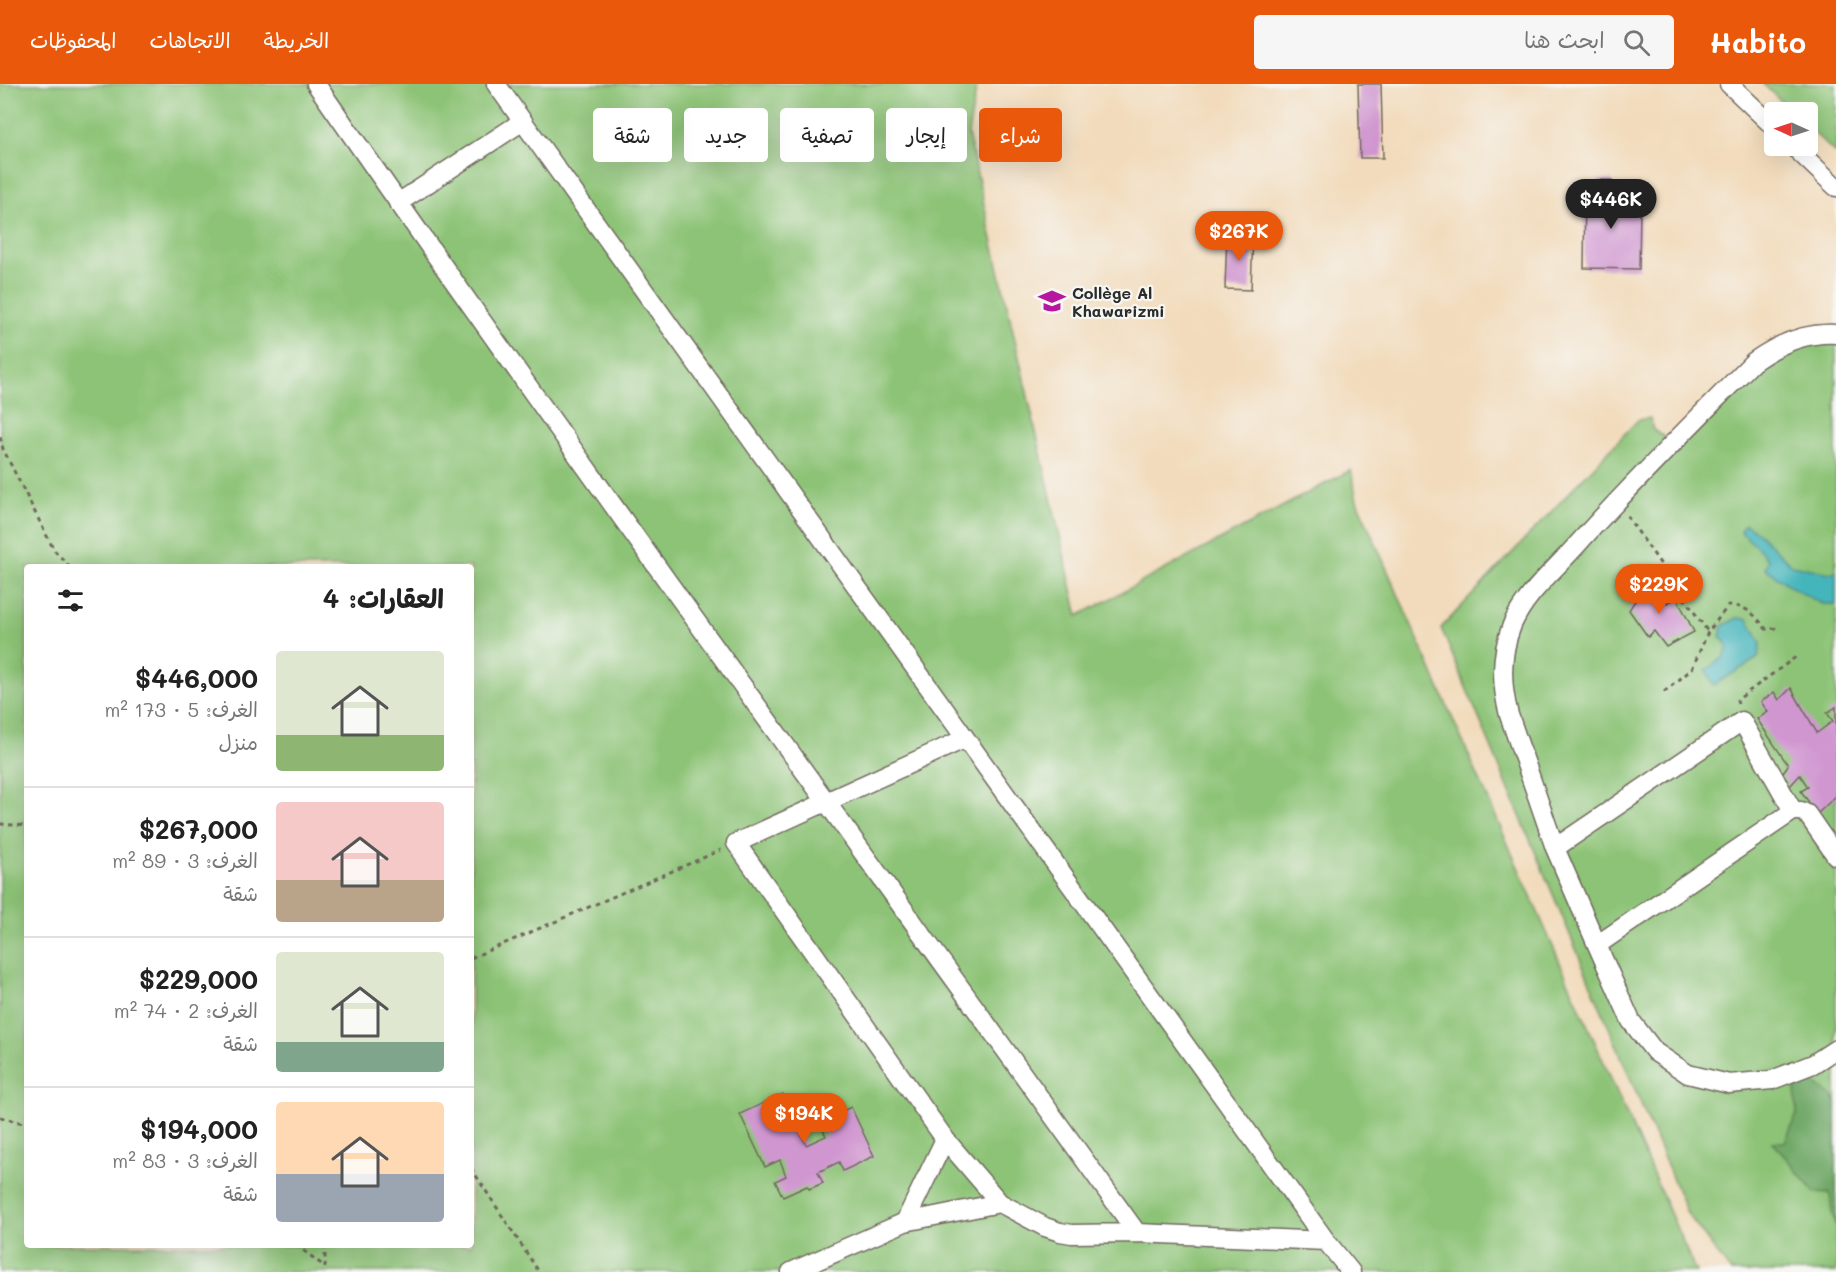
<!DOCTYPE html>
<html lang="ar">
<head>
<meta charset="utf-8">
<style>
  :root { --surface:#fff; --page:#f6f6f6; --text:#222; --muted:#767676; --line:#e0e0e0; --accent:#ea580c }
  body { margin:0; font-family:Mali,"Playpen Sans Arabic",sans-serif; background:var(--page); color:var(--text); direction:rtl; height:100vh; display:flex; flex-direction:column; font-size:22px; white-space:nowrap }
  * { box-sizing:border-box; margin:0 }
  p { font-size:20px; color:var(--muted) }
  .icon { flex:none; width:33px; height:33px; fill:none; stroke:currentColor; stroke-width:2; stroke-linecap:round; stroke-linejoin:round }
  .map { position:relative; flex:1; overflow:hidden; direction:ltr }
  .panel { position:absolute; left:24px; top:480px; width:450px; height:684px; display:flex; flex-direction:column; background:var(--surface); border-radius:6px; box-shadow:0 6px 24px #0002; direction:rtl }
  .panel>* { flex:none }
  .guide { position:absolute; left:492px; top:24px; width:570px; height:54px; direction:rtl; display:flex; gap:12px }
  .needle { width:39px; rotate:273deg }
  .controls { position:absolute; left:1764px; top:18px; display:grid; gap:12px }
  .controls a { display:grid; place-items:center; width:54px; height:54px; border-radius:6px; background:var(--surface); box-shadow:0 6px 24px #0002; font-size:30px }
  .price { position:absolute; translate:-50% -51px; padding:0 14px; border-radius:21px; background:var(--accent); color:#fff; font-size:20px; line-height:39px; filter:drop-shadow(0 2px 3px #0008) }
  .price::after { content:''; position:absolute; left:50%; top:36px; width:18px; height:14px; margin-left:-9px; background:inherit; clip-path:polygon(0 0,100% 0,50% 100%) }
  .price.on { background:#222; color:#fff }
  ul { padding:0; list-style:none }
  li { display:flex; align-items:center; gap:18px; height:150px; padding:0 30px }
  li+li { border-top:2px solid var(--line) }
  li span { display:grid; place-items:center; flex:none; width:168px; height:120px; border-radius:6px; color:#555 }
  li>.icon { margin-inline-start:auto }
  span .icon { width:72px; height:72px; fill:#fffc; stroke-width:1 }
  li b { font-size:26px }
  h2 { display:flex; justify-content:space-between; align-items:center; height:72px; padding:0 30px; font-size:26px }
  .pill { padding:0 21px; border-radius:6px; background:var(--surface); box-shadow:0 6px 24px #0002; font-size:21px; line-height:54px }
  .pill.on { background:var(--accent); color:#fff }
  header { display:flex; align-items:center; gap:36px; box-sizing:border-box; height:84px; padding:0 30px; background:var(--accent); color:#fff }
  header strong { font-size:28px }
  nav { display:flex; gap:33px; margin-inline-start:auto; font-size:21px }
  .search { width:420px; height:54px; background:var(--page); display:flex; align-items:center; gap:15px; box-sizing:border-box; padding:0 21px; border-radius:6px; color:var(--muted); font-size:22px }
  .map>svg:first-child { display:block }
</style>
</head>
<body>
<header>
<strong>Habito</strong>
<div class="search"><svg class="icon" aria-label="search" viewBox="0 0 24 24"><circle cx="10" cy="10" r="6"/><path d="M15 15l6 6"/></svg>ابحث هنا</div>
<nav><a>الخريطة</a><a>الاتجاهات</a><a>المحفوظات</a></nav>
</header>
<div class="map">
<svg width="1836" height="1188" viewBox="0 0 1836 1188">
  <rect width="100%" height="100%" fill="#f6f6f2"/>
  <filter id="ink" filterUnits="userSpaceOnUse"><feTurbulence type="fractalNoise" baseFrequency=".0167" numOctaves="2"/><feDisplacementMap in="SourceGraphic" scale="12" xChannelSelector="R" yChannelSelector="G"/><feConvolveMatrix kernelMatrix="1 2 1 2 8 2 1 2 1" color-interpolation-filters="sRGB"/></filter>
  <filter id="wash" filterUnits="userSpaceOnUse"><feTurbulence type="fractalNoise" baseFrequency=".008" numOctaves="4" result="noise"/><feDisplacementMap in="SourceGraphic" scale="24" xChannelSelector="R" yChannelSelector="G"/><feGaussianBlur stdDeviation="1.35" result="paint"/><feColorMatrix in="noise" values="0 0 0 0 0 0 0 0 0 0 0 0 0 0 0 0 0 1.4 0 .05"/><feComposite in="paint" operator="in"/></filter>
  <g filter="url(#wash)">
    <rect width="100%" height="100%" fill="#f2dbbc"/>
    <path fill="#8cc376" stroke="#5c7750" stroke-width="1.5" fill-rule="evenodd" d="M 0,0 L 977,0 L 968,50 L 1078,532 L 1351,386 L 1357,417 L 1696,1188 L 0,1188 ZM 27,483 L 471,483 L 471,1161 L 27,1161 Z
      M 1763,0 L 1836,0 L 1836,70 L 1808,43 L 1808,28 L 1792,28 Z
      M 1813,254 L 1836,256 L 1836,1188 L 1731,1188 L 1687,1129 L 1441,544 L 1638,336 L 1650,334 L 1653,346 L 1671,357 L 1759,273 Z"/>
    <path fill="#71a967" stroke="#4e6a49" stroke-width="1.5" d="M 1814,999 L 1833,1013 L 1836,1018 L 1836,1144 L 1832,1130 L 1830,1109 L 1814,1108 L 1773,1058 L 1785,1058 L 1797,1030 L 1795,1003 Z"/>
    <path fill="#45b5bc" stroke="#387074" stroke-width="1.5" d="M 1745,440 L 1756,447 L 1792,481 L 1830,489 L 1836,487 L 1836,520 L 1822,520 L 1793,504 L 1765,484 L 1768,477 L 1762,468 L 1740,447 Z
      M 1737,534 L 1748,535 L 1761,559 L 1758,574 L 1714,601 L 1706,586 L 1724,573 L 1728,562 L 1720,552 L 1723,542 Z"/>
    <g id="blocks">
      <path fill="#d096d0" d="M 1358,0 L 1381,0 L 1383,74 L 1360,74 Z
        M 1598,96 L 1612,96 L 1612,107 L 1629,107 L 1629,124 L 1640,125 L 1639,185 L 1584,184 L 1585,108 L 1598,108 Z
        M 1227,150 L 1253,151 L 1251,206 L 1225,205 Z
        M 1644,494 L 1651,508 L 1656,504 L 1667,519 L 1677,514 L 1694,548 L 1666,563 L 1654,547 L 1648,553 L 1629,526 L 1638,512 L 1630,499 Z
        M 1791,604 L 1817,649 L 1833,637 L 1827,629 L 1836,623 L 1836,712 L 1817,730 L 1801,707 L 1808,703 L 1800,691 L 1790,702 L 1782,691 L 1788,681 L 1757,635 L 1768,628 L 1761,618 L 1774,608 L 1779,616 Z
        M 783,1010 L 806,1061 L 826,1052 L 819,1038 L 851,1023 L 874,1072 L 843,1087 L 839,1078 L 818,1088 L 823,1099 L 809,1105 L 807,1102 L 783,1113 L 775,1097 L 786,1092 L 780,1076 L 765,1083 L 740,1030 Z"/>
    </g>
  </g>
  <g filter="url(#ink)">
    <use href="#blocks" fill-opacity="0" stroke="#71695e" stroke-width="1.5"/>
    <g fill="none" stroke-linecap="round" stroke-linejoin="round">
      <defs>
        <path id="minor" d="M 316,0 C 584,387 863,767 1137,1149 L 1326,1157
          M 496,0 L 1326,1157 L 1351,1188
          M 1729,0 L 1774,43
          M 1793,62 L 1836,103
          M 398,119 L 523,37
          M 1836,250 C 1805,248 1778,260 1753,278 C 1693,339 1632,399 1575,463 C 1553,487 1525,511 1512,541 C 1500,571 1501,601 1509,631 L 1555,764 L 1597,861 L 1631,937 L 1655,968 L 1688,990 L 1729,1000 L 1772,996 L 1813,980 L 1836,965
          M 964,655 L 736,759 L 945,1055 L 1000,1119 L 1045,1143 L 1060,1148 L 1072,1150 L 1137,1149
          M 1555,764 L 1742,637 L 1793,727 L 1801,727 L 1807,730 L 1836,772
          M 1597,861 L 1793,727
          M 905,1138 L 945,1055
          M 791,1188 L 905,1138 L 1000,1119"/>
      </defs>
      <use href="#minor" stroke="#71695e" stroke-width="21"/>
      <path stroke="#71695e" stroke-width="3" stroke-dasharray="4.5 4.5" stroke-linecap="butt" d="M 0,353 L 3,365 L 54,466 L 70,483
        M 1627,432 L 1708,548
        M 1664,608 L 1692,585 L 1708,548 L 1728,522 C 1747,521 1755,531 1766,545 L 1778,544
        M 1738,620 L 1737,616 L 1797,572
        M 0,740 L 27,742
        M 471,874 L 721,766
        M 0,1033 L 27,1040
        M 471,1084 L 539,1188
        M 296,1161 L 324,1182
        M 325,1161 L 325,1188"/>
      <use href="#minor" stroke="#fff" stroke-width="18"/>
    </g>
  </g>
  <defs>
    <symbol id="school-bare" viewBox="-9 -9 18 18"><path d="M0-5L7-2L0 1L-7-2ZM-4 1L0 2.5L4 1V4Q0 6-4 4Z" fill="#b5179e" stroke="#f6f6f2" stroke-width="2.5" paint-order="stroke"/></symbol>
  </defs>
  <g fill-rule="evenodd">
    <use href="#school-bare" x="1033" y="198" width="38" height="38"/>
  </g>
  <g text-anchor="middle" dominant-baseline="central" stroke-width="4.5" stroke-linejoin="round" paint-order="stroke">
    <g font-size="16" font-weight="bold" fill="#2b2b2b" stroke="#f6f6f2" text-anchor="start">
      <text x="1072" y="208">Collège Al<tspan x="1072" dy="18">Khawarizmi</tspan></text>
    </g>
  </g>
</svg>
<div class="controls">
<a><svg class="needle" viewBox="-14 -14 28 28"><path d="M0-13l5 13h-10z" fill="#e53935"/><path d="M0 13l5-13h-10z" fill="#767676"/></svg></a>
</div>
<b class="price on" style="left:1611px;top:146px">$446K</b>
<b class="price" style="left:1239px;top:178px">$267K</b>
<b class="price" style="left:1659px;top:531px">$229K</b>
<b class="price" style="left:804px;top:1060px">$194K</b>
<div class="guide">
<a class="pill on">شراء</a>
<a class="pill">إيجار</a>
<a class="pill">تصفية</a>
<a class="pill">جديد</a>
<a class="pill">شقة</a>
</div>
<section class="panel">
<h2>العقارات: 4<svg class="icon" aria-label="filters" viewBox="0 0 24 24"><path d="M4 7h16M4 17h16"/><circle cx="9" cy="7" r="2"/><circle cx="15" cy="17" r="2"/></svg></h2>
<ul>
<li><span style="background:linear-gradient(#dfe7d0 70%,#8fb573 0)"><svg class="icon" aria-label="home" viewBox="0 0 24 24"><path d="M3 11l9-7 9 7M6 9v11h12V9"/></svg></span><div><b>$446,000</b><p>الغرف: 5 · 173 m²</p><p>منزل</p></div></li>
<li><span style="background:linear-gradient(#f6c9c9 65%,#b9a48a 0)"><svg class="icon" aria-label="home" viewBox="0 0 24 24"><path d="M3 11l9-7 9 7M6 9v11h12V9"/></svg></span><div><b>$267,000</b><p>الغرف: 3 · 89 m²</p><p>شقة</p></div></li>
<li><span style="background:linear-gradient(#dfe7d0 75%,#7fa58c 0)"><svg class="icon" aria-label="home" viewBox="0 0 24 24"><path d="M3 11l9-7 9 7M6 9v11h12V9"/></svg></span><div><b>$229,000</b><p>الغرف: 2 · 74 m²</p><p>شقة</p></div></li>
<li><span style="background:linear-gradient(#ffd9b3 60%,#9aa5b1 0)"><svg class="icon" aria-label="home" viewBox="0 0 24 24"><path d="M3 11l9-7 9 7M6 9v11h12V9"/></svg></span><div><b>$194,000</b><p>الغرف: 3 · 83 m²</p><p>شقة</p></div></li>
</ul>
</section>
</div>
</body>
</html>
